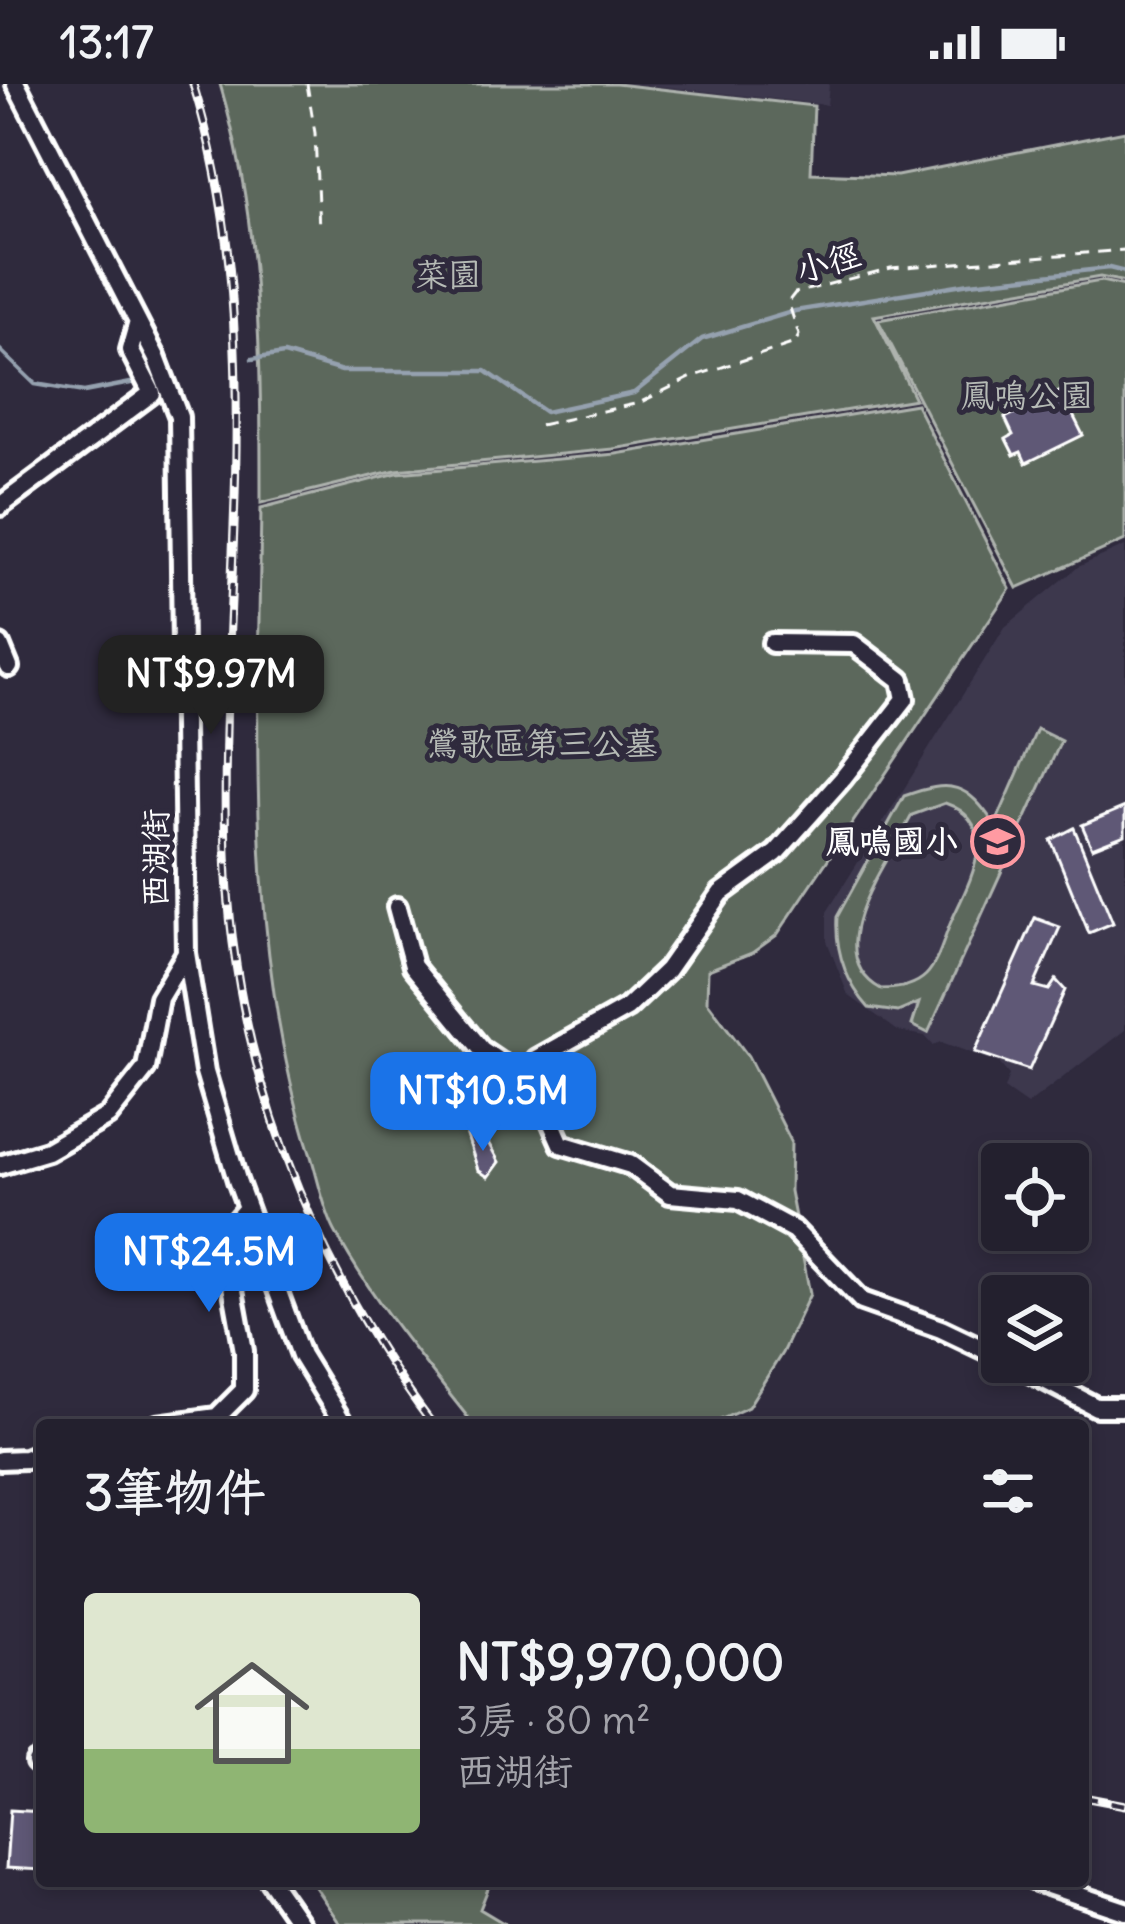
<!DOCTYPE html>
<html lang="zh-TW">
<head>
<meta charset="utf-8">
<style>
  :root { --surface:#23202e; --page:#2b2836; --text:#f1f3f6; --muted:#a3a3aa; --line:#403e4a; --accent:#1a73e8 }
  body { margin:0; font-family:Delius,"LXGW WenKai TC",sans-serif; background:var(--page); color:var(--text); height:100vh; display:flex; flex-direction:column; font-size:45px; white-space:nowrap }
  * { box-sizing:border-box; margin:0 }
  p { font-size:39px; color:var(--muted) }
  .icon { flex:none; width:66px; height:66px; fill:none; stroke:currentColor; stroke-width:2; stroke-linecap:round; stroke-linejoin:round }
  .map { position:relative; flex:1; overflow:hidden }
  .side { position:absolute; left:36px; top:1335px; width:1053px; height:468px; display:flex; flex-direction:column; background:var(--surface); border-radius:12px; box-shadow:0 6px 18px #0003,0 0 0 3px var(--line) }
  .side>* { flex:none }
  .buttons { position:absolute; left:981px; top:1059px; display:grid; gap:24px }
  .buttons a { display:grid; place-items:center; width:108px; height:108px; border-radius:12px; background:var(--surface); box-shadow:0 6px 18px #0003,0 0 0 3px var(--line); font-size:60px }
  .price { position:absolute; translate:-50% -102px; padding:0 27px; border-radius:24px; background:var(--accent); color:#fff; font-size:39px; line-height:78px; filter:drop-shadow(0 3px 6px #0008) }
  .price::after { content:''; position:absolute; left:50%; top:72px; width:36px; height:27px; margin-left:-18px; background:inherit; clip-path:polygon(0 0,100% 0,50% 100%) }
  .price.on { background:#222; color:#fff }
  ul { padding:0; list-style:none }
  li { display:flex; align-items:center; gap:36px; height:300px; padding:0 48px }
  li span { display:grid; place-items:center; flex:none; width:336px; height:240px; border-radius:12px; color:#555 }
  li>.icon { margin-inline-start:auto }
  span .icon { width:144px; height:144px; fill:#fffc; stroke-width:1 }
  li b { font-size:51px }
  h2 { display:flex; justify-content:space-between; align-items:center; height:144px; padding:0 48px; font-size:51px }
  .status { display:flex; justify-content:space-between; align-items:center; height:84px; padding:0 60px; background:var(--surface); direction:ltr }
  .status svg { height:33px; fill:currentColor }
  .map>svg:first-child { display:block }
</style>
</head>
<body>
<div class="status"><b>13:17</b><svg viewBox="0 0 49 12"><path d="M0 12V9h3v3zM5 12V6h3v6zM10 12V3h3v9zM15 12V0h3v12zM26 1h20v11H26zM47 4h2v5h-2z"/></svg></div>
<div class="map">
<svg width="1125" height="1840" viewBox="0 0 1125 1840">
  <rect width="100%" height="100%" fill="#2f2a3d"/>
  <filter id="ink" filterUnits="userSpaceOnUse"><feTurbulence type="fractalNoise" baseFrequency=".00833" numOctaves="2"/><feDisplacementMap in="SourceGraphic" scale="24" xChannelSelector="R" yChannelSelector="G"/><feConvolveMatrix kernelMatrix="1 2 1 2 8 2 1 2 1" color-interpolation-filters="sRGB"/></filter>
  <g filter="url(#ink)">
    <path fill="#3d384e" d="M 640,0 L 829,0 L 827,21 Z
      M 1125,462 L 1125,946 L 1027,1021 L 1004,1005 L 1009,991 L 999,979 L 941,958 L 933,961 L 925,952 L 898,947 L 848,911 L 827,857 L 827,828 L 1005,543 L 1078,483 Z"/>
    <path fill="#5c675c" stroke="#aeb3ae" stroke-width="3" fill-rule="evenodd" d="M 220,0 L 616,0 L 814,22 L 811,89 L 897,92 L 1125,47 L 1125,198 L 1100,193 L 874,232 L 915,315 L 613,365 L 396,386 L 261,419 C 261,276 261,138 220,0 Z
      M 1101,197 L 1125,202 L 1125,456 L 1017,504 L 878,236 Z
      M 916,320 L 1010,505 L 777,851 L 752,869 L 708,886 L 707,917 L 748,972 L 791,1057 L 790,1107 L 810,1210 L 782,1269 L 748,1323 L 709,1341 L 474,1341 C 428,1283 369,1212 335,1147 C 323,1124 318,1094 310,1069 C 244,860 258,640 261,424 L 397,389 L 616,370 Z
      M 1037,645 L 1061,657 L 928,949 L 912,941 L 919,919 L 898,928 L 869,924 C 846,898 835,868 837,833 L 904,712 C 951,695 967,699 995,741 ZM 945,719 C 1005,740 968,800 950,840 C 944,855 938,879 926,891 C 914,903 897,905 881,905 C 816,869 889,776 912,731 Z
      M 311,1797 L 491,1797 L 480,1825 L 505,1840 L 340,1840 Z"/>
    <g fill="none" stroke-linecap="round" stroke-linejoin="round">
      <path stroke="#95a1af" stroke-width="4.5" d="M 0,266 L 35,300 L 84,308 L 136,298
        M 252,275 L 284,270 L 342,287 L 486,287 L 545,328 L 634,309 L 702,255 L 795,227 L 970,199 L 1109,184 L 1125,188"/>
    </g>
    <path fill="#5f5876" stroke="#fff" stroke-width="3" d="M 1061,307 L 1083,351 L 1026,379 L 1021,368 L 1014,371 L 1006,355 L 1013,351 L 1005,334 Z
      M 1125,723 L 1125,751 L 1092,764 L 1082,741 Z
      M 1074,744 L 1113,839 L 1089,849 L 1051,756 Z
      M 1035,834 L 1060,843 L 1034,902 L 1049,906 L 1056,896 L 1065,906 L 1029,986 L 975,968 Z
      M 482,1048 L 499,1078 L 488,1093 L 478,1086 L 467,1052 Z
      M 10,1726 L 42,1728 L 42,1786 L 6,1784 Z"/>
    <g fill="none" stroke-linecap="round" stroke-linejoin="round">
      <defs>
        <path id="minor" d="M 16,0 L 156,273 L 179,333 L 186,869 L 205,988 L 237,1096 L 301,1271 L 344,1341
          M 0,422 L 152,309 L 130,266 L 138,238
          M 0,561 L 9,583
          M 397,823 L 413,882 L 482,966 L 525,995 L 541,1015 L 561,1060 L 631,1081 L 670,1110 L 738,1116 L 794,1146 L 862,1217 L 941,1245 L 1002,1274
          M 525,995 L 536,975 L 627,924 L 667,886 L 721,809 L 776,769 L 843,694 L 905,615 L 901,596 L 854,560 L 772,559
          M 0,1081 L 47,1067 L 108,1032 L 146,984 L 159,914 L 186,869
          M 1010,1278 L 1096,1323 L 1125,1323
          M 158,1341 L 217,1333 L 244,1306 L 244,1267 L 223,1152 L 247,1124
          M 0,1376 L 25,1375 L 42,1368
          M 36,1678 L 42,1683
          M 270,1797 L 300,1840
          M 1036,1797 L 1125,1827"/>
      </defs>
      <use href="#minor" stroke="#fff" stroke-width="26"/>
      <path stroke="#fff" stroke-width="3" stroke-dasharray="12 9" stroke-linecap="butt" d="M 307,0 L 315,49 L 319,146
        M 540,341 L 639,319 L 692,293 L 795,259 L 799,251 L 788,218 L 795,209 L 891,184 L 1125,166"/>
      <use href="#minor" stroke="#2f2a3d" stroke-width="16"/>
      <defs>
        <path id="rail" d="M 193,0 C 271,250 218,513 226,769 C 232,976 309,1176 433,1341
          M 1083,1713 L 1125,1721"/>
      </defs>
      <use href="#rail" stroke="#fff" stroke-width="9"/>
      <use href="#rail" stroke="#2f2a3d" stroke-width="4.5" stroke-dasharray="14" stroke-linecap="butt"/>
    </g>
  </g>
  <defs>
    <symbol id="school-ring" viewBox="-11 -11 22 22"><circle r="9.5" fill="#2f2a3d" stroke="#ff9aa2" stroke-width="1.5"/><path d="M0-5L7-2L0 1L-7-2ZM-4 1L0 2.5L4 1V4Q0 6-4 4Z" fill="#ff9aa2"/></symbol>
  </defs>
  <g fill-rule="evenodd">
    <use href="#school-ring" x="968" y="728" width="59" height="59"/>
  </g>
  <g text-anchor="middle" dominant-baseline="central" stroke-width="10" stroke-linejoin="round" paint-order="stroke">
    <g font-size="33" fill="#fff" stroke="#2f2a3d">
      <text transform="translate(828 178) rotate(-17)">小徑</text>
      <text transform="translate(155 774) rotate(-90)">西湖街</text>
    </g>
    <g font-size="33" fill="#b6bbb6" stroke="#2f2a3d">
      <text x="448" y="190">菜園</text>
      <text x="1027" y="311">鳳鳴公園</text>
      <text x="542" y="659">鶯歌區第三公墓</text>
    </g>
    <g font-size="33" font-weight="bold" fill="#fff" stroke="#2f2a3d" text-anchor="end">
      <text x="958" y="757">鳳鳴國小</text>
    </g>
  </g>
</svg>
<div class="buttons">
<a><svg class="icon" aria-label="locate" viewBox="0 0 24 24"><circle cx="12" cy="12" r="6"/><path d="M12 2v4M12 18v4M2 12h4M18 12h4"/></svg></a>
<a><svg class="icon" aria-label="layers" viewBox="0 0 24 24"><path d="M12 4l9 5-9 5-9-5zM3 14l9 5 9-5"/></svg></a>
</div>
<b class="price on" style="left:211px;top:653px">NT$9.97M</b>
<b class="price" style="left:483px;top:1070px">NT$10.5M</b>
<b class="price" style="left:209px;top:1231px">NT$24.5M</b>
<section class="side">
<h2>3筆物件<svg class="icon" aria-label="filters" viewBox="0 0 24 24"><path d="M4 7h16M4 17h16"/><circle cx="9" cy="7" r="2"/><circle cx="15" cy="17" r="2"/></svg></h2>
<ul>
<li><span style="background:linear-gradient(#dfe7d0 65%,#8fb573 0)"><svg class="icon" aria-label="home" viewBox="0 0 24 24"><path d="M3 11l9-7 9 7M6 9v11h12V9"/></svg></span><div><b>NT$9,970,000</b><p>3房 · 80 m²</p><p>西湖街</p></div></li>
</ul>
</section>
</div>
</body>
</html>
